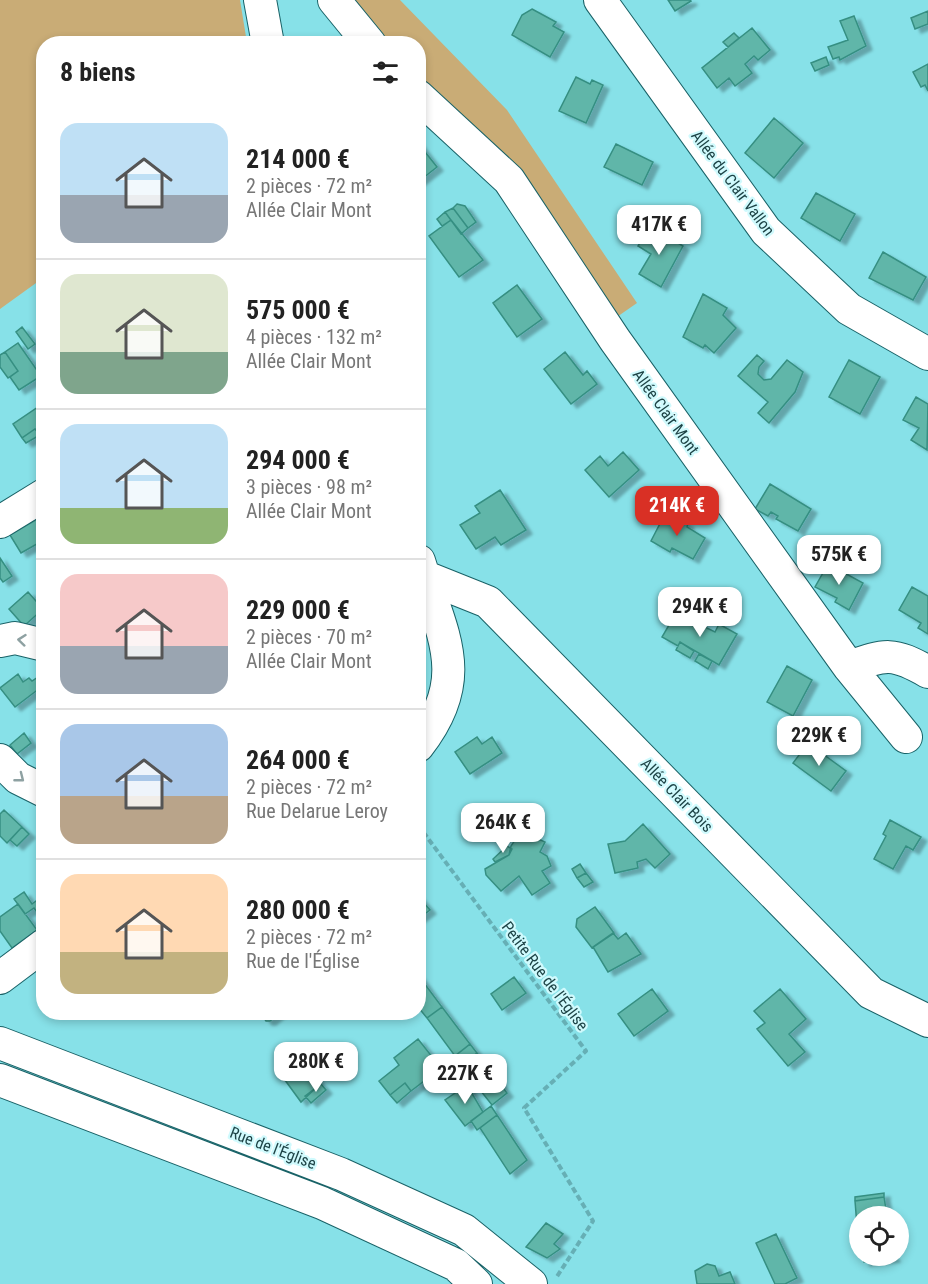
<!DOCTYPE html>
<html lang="fr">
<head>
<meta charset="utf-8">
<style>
  :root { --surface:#fff; --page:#f2f2f2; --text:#222; --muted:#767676; --line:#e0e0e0; --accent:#d93025 }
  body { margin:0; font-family:"Roboto Condensed",sans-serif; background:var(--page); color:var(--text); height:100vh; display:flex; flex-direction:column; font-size:22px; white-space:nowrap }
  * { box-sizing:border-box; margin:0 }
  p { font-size:20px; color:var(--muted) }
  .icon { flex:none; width:33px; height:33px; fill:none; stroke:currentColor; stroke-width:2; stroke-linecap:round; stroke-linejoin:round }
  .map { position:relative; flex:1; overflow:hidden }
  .drawer { position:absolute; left:36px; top:36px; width:390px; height:984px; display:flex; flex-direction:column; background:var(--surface); border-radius:24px; box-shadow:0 3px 9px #0003 }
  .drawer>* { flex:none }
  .controls { position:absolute; left:849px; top:1206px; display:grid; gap:12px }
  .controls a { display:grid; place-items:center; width:60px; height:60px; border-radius:50%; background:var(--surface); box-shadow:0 3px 9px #0003; font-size:30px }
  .price { position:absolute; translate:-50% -51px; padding:0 14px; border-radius:12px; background:#fff; color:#222; font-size:20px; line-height:39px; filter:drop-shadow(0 2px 3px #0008) }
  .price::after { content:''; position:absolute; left:50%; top:36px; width:18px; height:14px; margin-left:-9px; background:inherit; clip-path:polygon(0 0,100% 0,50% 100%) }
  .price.selected { background:var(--accent); color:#fff }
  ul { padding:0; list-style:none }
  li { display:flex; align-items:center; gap:18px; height:150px; padding:0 24px }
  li+li { border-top:2px solid var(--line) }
  li span { display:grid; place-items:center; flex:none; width:168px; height:120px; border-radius:18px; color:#555 }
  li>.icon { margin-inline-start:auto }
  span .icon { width:72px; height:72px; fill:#fffc; stroke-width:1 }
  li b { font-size:26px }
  h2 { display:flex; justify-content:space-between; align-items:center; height:72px; padding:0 24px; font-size:26px }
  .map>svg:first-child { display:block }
</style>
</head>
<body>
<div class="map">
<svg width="928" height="1284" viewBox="0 0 928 1284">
  <defs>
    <filter id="shadow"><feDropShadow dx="6" dy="4" stdDeviation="1.5" flood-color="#0004"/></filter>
  </defs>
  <rect width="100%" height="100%" fill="#87e1e8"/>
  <path fill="#c9ac76" d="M 0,0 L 240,0 L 247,43 L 44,44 L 43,278 L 0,309 Z
    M 343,0 L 400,0 L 507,110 L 637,303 L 614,319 L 501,161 L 419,79 L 418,44 L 383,43 Z"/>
  <path fill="#60b6a9" stroke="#368f82" stroke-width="1.5" filter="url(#shadow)" d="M 668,0 L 690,0 L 691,1 L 675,11 Z
    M 532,9 L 556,22 L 553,26 L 564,32 L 550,57 L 512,35 L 522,15 Z
    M 928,11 L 928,24 L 915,29 L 911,18 Z
    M 854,16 L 866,46 L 840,60 L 839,57 L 833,59 L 828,47 L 848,40 L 840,21 Z
    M 752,28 L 770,50 L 758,60 L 754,56 L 745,64 L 752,73 L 735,86 L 729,78 L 717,88 L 702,68 Z
    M 734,33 L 739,38 L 728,47 L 723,42 Z
    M 826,57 L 829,65 L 815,71 L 811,63 Z
    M 928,64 L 928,91 L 925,85 L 921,87 L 913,72 Z
    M 576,77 L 590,84 L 592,80 L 603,85 L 586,123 L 559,111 Z
    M 774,118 L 803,143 L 774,178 L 745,153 Z
    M 418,143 L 437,167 L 418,182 Z
    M 616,144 L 653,162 L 642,185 L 604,167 Z
    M 816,193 L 855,214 L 840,241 L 801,218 Z
    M 457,204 L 465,206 L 476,222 L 468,228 L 453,208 Z
    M 453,208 L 468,228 L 461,234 L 445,212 Z
    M 445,212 L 451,220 L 442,226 L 437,219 Z
    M 451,220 L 483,260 L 459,277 L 429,236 Z
    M 650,226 L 683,246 L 661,287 L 639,274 L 651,254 L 638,246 Z
    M 883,252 L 926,277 L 913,300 L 869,278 Z
    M 517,285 L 542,319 L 517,337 L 493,303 Z
    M 703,294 L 727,308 L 723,315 L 736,328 L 714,353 L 705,345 L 703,348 L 683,337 Z
    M 22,327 L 35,344 L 28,349 L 16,332 Z
    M 18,343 L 41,376 L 19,390 L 10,377 L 18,371 L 5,352 Z
    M 5,352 L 18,371 L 8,378 L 0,367 L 0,355 Z
    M 565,352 L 583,375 L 587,371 L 597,384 L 571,404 L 544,369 Z
    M 757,355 L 764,361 L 759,367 L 758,374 L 764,380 L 771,379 L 787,360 L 803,372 L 795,392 L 769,423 L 758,413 L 768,402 L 738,376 Z
    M 849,360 L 880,377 L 860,414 L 829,397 Z
    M 916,397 L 928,404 L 927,450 L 911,440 L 919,428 L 903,420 Z
    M 44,403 L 44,440 L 35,429 L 22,438 L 13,424 Z
    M 35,429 L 40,435 L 26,443 L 22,438 Z
    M 623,452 L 639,470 L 609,497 L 585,470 L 600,456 L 608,466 Z
    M 770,484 L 811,509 L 798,531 L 776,519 L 778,516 L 771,512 L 768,516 L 755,509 Z
    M 500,490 L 526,530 L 501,545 L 495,537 L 476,549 L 460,525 L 480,513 L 475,506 Z
    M 666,512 L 688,524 L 687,527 L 705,538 L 693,559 L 672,548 L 670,552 L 651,541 Z
    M 44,515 L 44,540 L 21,553 L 10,535 Z
    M 0,558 L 12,576 L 3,582 L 0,578 Z
    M 828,564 L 863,583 L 849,610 L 835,602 L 837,598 L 815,587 Z
    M 912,587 L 928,596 L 928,634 L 918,628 L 921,623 L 899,610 Z
    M 28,592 L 43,609 L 24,626 L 9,609 Z
    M 676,613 L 715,632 L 719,624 L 737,634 L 719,665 L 680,642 L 678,646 L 662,637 Z
    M 680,642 L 694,651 L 690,658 L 676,650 Z
    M 699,654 L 712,661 L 708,669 L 695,661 Z
    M 787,666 L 812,680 L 793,716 L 767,702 Z
    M 44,673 L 44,685 L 15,707 L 0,688 L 18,674 L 23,682 L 29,678 L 32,681 Z
    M 24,733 L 31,743 L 17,754 L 10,745 Z
    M 477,737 L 482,744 L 492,737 L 502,753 L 470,774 L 455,752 Z
    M 808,743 L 846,771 L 831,791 L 793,763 Z
    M 4,810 L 22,827 L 7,843 L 0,836 L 0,814 Z
    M 890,820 L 921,837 L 913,850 L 906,846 L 893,869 L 874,859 L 886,836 L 883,834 Z
    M 643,824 L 670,854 L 655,868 L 646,859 L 637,862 L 638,868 L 615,873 L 608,844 L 625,841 Z
    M 22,827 L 29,834 L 17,846 L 10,840 Z
    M 521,831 L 545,842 L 540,852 L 547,856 L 551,866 L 542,871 L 550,883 L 532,895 L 519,876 L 501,891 L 486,875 L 485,869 L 509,855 L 511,846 Z
    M 507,846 L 512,849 L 509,855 L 495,862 L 493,859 Z
    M 580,864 L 586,873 L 577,878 L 572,869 Z
    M 586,873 L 593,882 L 584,887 L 577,878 Z
    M 24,892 L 32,904 L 44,895 L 44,922 L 34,908 L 25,914 L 14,899 Z
    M 418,896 L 430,910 L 418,919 Z
    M 18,904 L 37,930 L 12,948 L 0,931 L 0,917 Z
    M 595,907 L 614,933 L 592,948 L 576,927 L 577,919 Z
    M 613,933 L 618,939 L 626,933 L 641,954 L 608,972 L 593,947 Z
    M 418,975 L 442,1007 L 427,1018 L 418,1007 Z
    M 514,977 L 526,993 L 502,1010 L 491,994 Z
    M 652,989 L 668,1011 L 634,1036 L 618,1014 Z
    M 780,989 L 806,1019 L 789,1034 L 805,1052 L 788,1066 L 757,1029 L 765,1023 L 754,1011 Z
    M 442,1007 L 470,1044 L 455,1056 L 427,1018 Z
    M 281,1012 L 270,1021 L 266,1021 L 262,1015 L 263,1012 Z
    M 418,1039 L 441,1068 L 411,1091 L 405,1083 L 390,1095 L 379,1081 L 399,1065 L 394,1058 Z
    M 470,1044 L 477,1053 L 461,1065 L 455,1056 Z
    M 477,1053 L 507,1093 L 492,1105 L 461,1066 Z
    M 303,1063 L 320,1084 L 301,1102 L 282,1076 L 293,1066 L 295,1069 Z
    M 461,1066 L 467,1076 L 448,1091 L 441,1081 Z
    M 405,1083 L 411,1091 L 397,1103 L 390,1095 Z
    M 321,1084 L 326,1090 L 311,1103 L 305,1096 Z
    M 467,1085 L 483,1112 L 465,1126 L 445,1100 Z
    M 491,1106 L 497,1115 L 477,1130 L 471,1121 Z
    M 497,1115 L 527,1160 L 510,1174 L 480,1128 Z
    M 884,1193 L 884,1197 L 855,1201 L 855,1197 Z
    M 884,1197 L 887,1216 L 860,1216 L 859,1251 L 855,1201 Z
    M 546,1223 L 563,1234 L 554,1244 L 560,1249 L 547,1258 L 526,1247 Z
    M 776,1234 L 797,1278 L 785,1284 L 775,1284 L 756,1243 Z
    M 863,1256 L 893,1256 L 894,1258 L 864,1262 Z
    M 707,1264 L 715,1266 L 719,1276 L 730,1272 L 735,1284 L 697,1284 L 695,1271 Z"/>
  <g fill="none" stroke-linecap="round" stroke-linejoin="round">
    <defs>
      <path id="minor" d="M 260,0 L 268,44
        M 334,0 L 370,44
        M 600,0 L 766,231 L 849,309 L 928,354
        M 418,96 L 509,180 L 615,340 L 849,667 L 906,737
        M 0,522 L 44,495
        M 423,576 L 488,602 L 871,993 L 928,1021
        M 0,641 L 15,638 L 44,645
        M 849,667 C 886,654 893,652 928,672
        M 418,746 C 472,677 442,635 419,561
        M 0,760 L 18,778 L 44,791
        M 0,978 L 44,945
        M 0,1043 L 341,1174 L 464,1230 L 531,1284
        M 0,1080 L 322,1203 L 456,1265 L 476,1284"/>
    </defs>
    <use href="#minor" stroke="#196267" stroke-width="34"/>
    <path stroke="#66afb5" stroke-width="4" stroke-dasharray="6 3" stroke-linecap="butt" d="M 418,825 L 586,1051 L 524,1108 L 593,1221 L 556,1278"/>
    <use href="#minor" stroke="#fff" stroke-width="32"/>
  </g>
  <defs><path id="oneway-chevron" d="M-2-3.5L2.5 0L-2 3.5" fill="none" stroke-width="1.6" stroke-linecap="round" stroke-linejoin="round" transform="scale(1.5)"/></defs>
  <g stroke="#8ea1a2">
    <use href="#oneway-chevron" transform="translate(22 640) rotate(-174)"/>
    <use href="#oneway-chevron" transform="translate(20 778) rotate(38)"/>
  </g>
  <g text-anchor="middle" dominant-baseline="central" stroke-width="4.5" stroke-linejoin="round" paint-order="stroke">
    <g font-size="16" fill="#1d4346" stroke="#d0fafd">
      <text transform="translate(733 183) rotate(53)">Allée du Clair Vallon</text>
      <text transform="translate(666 412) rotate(54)">Allée Clair Mont</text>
      <text transform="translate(677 795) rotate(46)">Allée Clair Bois</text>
      <text transform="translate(545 976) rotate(53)">Petite Rue de l'Église</text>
      <text transform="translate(273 1148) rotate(21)">Rue de l'Église</text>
    </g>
  </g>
</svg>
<div class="controls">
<a><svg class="icon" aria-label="locate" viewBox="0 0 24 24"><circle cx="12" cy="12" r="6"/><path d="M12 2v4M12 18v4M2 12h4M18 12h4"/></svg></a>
</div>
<b class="price" style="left:659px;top:256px">417K €</b>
<b class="price selected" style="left:677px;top:537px">214K €</b>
<b class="price" style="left:839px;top:586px">575K €</b>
<b class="price" style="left:700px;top:638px">294K €</b>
<b class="price" style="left:819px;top:767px">229K €</b>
<b class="price" style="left:503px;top:854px">264K €</b>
<b class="price" style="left:316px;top:1093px">280K €</b>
<b class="price" style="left:465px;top:1105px">227K €</b>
<section class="drawer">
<h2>8 biens<svg class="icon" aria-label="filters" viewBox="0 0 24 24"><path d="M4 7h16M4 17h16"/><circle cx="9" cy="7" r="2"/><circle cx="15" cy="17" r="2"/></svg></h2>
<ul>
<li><span style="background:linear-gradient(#bfe0f5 60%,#9aa5b1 0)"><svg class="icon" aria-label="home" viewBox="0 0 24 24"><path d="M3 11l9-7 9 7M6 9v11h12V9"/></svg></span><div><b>214 000 €</b><p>2 pièces · 72 m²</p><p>Allée Clair Mont</p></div></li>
<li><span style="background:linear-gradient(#dfe7d0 65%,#7fa58c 0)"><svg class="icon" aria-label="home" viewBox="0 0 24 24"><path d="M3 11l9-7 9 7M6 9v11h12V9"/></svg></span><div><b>575 000 €</b><p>4 pièces · 132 m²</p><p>Allée Clair Mont</p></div></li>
<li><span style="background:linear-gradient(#bfe0f5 70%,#8fb573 0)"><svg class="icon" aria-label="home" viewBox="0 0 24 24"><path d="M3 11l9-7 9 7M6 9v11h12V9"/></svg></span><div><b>294 000 €</b><p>3 pièces · 98 m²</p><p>Allée Clair Mont</p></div></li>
<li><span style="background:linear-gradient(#f6c9c9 60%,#9aa5b1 0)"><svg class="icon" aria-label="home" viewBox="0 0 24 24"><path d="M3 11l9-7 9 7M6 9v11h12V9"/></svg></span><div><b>229 000 €</b><p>2 pièces · 70 m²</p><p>Allée Clair Mont</p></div></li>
<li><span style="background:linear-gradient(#a9c7e8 60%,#b9a48a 0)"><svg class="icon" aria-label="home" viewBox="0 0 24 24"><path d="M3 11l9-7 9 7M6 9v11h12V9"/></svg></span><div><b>264 000 €</b><p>2 pièces · 72 m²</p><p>Rue Delarue Leroy</p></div></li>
<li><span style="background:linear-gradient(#ffd9b3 65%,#c2b280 0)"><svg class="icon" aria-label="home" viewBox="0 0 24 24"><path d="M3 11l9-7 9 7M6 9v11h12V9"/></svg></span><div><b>280 000 €</b><p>2 pièces · 72 m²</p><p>Rue de l'Église</p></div></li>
</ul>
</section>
</div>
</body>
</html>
